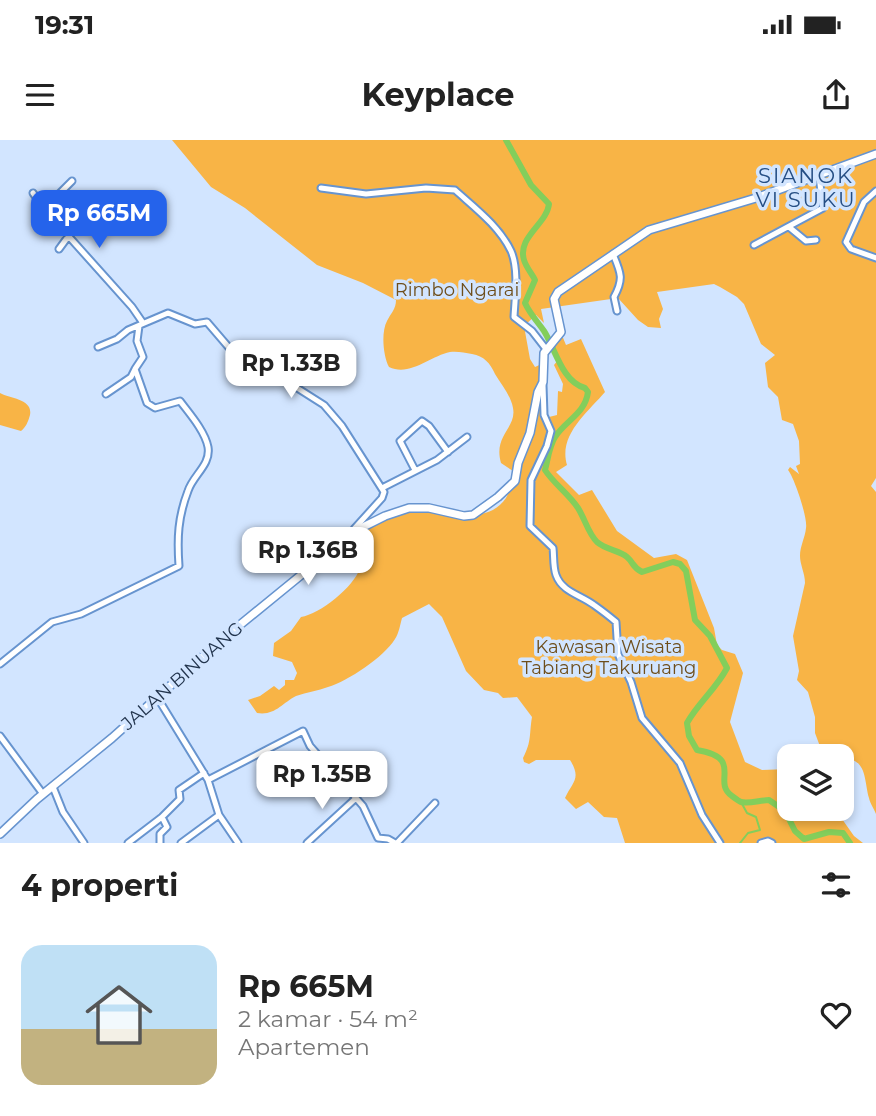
<!DOCTYPE html>
<html lang="id">
<head>
<meta charset="utf-8">
<style>
  :root { --surface:#fff; --page:#f2f2f2; --text:#222; --muted:#767676; --accent:#2563eb }
  body { margin:0; font-family:Montserrat,sans-serif; background:var(--page); color:var(--text); height:100vh; display:flex; flex-direction:column; font-size:26px; white-space:nowrap }
  * { box-sizing:border-box; margin:0 }
  p { font-size:23px; color:var(--muted) }
  .icon { flex:none; width:38px; height:38px; fill:none; stroke:currentColor; stroke-width:2; stroke-linecap:round; stroke-linejoin:round }
  .map { position:relative; height:703px; overflow:hidden }
  .panel { display:flex; flex-direction:column; background:var(--surface); flex:1 }
  .panel>* { flex:none }
  .fabs { position:absolute; left:777px; top:604px; display:grid; gap:14px }
  .fabs a { display:grid; place-items:center; width:77px; height:77px; border-radius:14px; background:var(--surface); box-shadow:0 4px 10px #0003; font-size:35px }
  .price { position:absolute; translate:-50% -60px; padding:0 16px; border-radius:14px; background:#fff; color:#222; font-size:23px; line-height:46px; filter:drop-shadow(0 2px 4px #0008) }
  .price::after { content:''; position:absolute; left:50%; top:42px; width:21px; height:16px; margin-left:-10px; background:inherit; clip-path:polygon(0 0,100% 0,50% 100%) }
  .price.selected { background:var(--accent); color:#fff }
  ul { padding:0; list-style:none }
  li { display:flex; align-items:center; gap:21px; height:175px; padding:0 21px }
  li span { display:grid; place-items:center; flex:none; width:196px; height:140px; border-radius:21px; color:#555 }
  li>.icon { margin-inline-start:auto }
  span .icon { width:84px; height:84px; fill:#fffc; stroke-width:1 }
  li b { font-size:30px }
  h2 { display:flex; justify-content:space-between; align-items:center; height:84px; padding:0 21px; font-size:30px }
  .status { display:flex; justify-content:space-between; align-items:center; height:49px; padding:0 35px; background:var(--surface); direction:ltr }
  .status svg { height:19px; fill:currentColor }
  header { display:flex; justify-content:space-between; align-items:center; height:91px; padding:0 21px; background:var(--surface); font-size:32px; font-weight:700 }
  .map>svg:first-child { display:block }
</style>
</head>
<body>
<div class="status"><b>19:31</b><svg viewBox="0 0 49 12"><path d="M0 12V9h3v3zM5 12V6h3v6zM10 12V3h3v9zM15 12V0h3v12zM26 1h20v11H26zM47 4h2v5h-2z"/></svg></div>
<header><svg class="icon" aria-label="menu" viewBox="0 0 24 24"><path d="M4 6h16M4 12h16M4 18h16"/></svg>Keyplace<svg class="icon" aria-label="share" viewBox="0 0 24 24"><path d="M12 15V3M7 8l5-5 5 5M5 13v7h14v-7"/></svg></header>
<div class="map">
<svg width="876" height="703" viewBox="0 0 876 703">
  <rect width="100%" height="100%" fill="#d2e5ff"/>
  <path fill="#f8b446" d="M 172,0 L 876,0 L 876,338 L 871,346 L 876,352 L 876,674 C 874,669 870,663 869,658 C 864,640 867,617 842,619 L 842,616 L 829,616 L 821,609 L 815,593 L 815,577 L 808,552 L 797,540 L 799,531 L 793,496 L 805,443 C 805,433 800,425 800,416 C 800,406 805,398 806,388 C 808,378 794,337 788,330 L 790,327 L 799,334 L 796,326 L 800,324 L 799,301 L 793,284 L 782,280 L 778,257 L 768,247 L 765,223 L 775,215 L 761,204 L 744,164 L 737,157 L 720,147 L 714,144 L 657,152 L 663,169 L 659,179 L 661,188 L 648,187 L 638,180 L 618,158 L 541,169 L 544,183 L 536,175 L 524,186 L 530,219 L 535,227 L 546,222 L 545,268 L 549,277 L 557,275 L 558,251 L 562,252 L 563,244 L 554,225 L 558,220 L 552,203 L 561,193 L 566,205 L 581,199 L 605,252 C 588,272 558,295 567,325 L 556,332 L 579,355 L 592,350 L 617,391 L 654,418 L 676,414 L 687,420 L 714,488 L 717,505 L 722,510 L 735,514 L 743,533 L 730,582 L 745,622 L 762,630 L 789,629 L 789,668 L 835,669 L 854,696 L 863,703 L 625,703 L 617,678 L 604,677 L 588,662 L 576,669 L 565,658 C 572,642 582,639 570,620 L 536,620 L 529,624 L 524,622 L 523,618 C 532,601 529,594 532,577 L 517,557 L 503,558 L 498,553 L 484,550 L 466,531 L 442,477 L 429,464 L 402,478 C 400,485 399,493 395,499 C 384,517 348,541 328,547 C 318,551 307,552 296,556 C 282,563 275,576 257,573 L 248,560 L 260,556 L 274,546 L 279,550 L 285,545 L 285,540 L 294,540 L 297,533 L 292,522 L 273,516 L 274,503 L 291,491 L 301,477 C 320,474 354,447 360,428 C 363,416 363,401 365,389 C 380,382 395,373 412,372 C 440,369 486,388 506,358 C 510,351 512,339 513,331 L 501,323 C 493,295 517,288 513,268 C 511,256 501,244 495,234 C 490,223 484,216 472,214 C 465,213 458,211 450,212 C 430,216 410,237 389,227 C 383,216 381,192 387,181 C 391,173 396,169 396,160 L 363,143 L 317,125 L 245,68 L 211,47 Z
    M 0,253 C 11,259 33,259 30,275 C 28,282 26,287 21,291 L 0,285 Z"/>
  <g fill="none" stroke-linecap="round" stroke-linejoin="round">
    <path stroke="#83ce5b" stroke-width="2" d="M 740,703 L 748,693 L 760,690 L 756,677 L 747,673 L 741,662"/>
    <path stroke="#83ce5b" stroke-width="6" d="M 506,0 L 531,45 L 549,64 C 547,84 517,97 524,120 C 526,127 532,134 535,140 L 525,163 C 530,174 537,181 544,191 C 555,208 562,242 585,248 L 588,252 C 585,274 566,280 555,297 C 549,307 548,319 545,330 C 554,344 568,353 578,368 C 585,379 588,393 597,402 C 606,410 619,410 627,417 C 634,423 632,427 642,432 L 673,422 L 680,424 L 686,431 L 695,480 L 710,496 L 727,528 C 716,549 698,563 687,583 L 689,596 L 697,610 C 745,618 711,642 732,656 C 732,656 740,662 741,662 C 749,664 761,660 769,660 L 785,671 L 795,691 L 804,699 L 829,692 L 843,693 L 850,703"/>
    <defs>
      <path id="minor" d="M 321,48 L 366,54 L 426,48 L 455,50 C 475,68 499,86 511,111 C 519,129 515,158 514,177 L 532,191 L 546,209
        M 876,51 L 864,62 L 846,102 L 851,109 L 876,118
        M 33,53 L 46,71 L 132,167 L 143,183
        M 44,69 L 72,41
        M 789,87 L 806,101 L 816,100
        M 754,105 L 823,68 L 819,36
        M 59,109 L 84,75 L 106,60
        M 613,114 C 621,133 624,139 614,157 L 617,171
        M 98,207 L 117,199 L 128,190 L 168,173 L 195,184 L 207,182 L 243,224 L 253,230 L 283,239 L 324,265 L 342,286 L 384,352 L 382,358 L 354,389
        M 543,245 L 544,275 L 551,291 L 547,306 L 531,340 L 530,386 L 553,408 C 554,416 553,427 556,435 C 562,452 581,455 594,465 C 601,470 609,476 616,482 L 618,514 L 631,542 L 642,578 L 680,623 L 702,675 L 720,703
        M 106,254 L 131,237 L 135,229
        M 415,330 L 400,301 L 422,281 L 429,286 L 448,312
        M 382,348 L 437,320 L 467,297
        M 0,524 L 52,482 L 81,474 L 179,426 C 177,398 178,377 188,351 C 193,335 211,325 208,307 C 205,291 189,273 180,261 L 155,268 L 147,263 L 135,229 L 143,217 L 137,201 L 139,186
        M 157,557 L 208,640 L 219,675 L 238,703
        M 0,596 L 43,654
        M 208,640 L 303,591 L 310,606 L 363,666 L 378,698 L 388,699 L 395,703
        M 53,647 L 63,672 L 84,703
        M 128,703 L 162,677 L 180,659 L 179,650 L 204,633
        M 160,703 L 160,694 L 167,687 L 162,677
        M 181,703 L 219,675
        M 307,703 L 355,659
        M 397,703 L 435,663
        M 761,703 L 768,701 L 772,703"/>
      <path id="major" d="M 0,694 L 37,659 L 112,598 L 219,502 L 355,391 L 385,376 L 409,368 L 429,368 L 464,376 L 473,375 L 498,357 L 515,341 L 518,323 L 530,293 L 538,252 L 543,242 L 544,213 L 561,192 L 554,159 L 558,152 L 649,90 L 756,58 L 876,14"/>
    </defs>
    <use href="#minor" stroke="#6794cf" stroke-width="9"/>
    <use href="#major" stroke="#6794cf" stroke-width="10"/>
    <use href="#minor" stroke="#fff" stroke-width="5"/>
    <use href="#major" stroke="#fff" stroke-width="7"/>
  </g>
  <g text-anchor="middle" dominant-baseline="central" stroke-width="7" stroke-linejoin="round" paint-order="stroke">
    <g font-size="18" fill="#6e4e1b" stroke="#d2e5ff">
      <text x="457" y="150">Rimbo Ngarai</text>
      <text x="609" y="507">Kawasan Wisata<tspan x="609" dy="21">Tabiang Takuruang</tspan></text>
    </g>
    <g font-size="18" fill="#22344d" stroke="#d2e5ff">
      <text transform="translate(182 536) rotate(-41)">JALAN BINUANG</text>
    </g>
    <g font-size="21" letter-spacing="2" fill="#254e84" stroke="#d2e5ff">
      <text x="806" y="35">SIANOK<tspan x="806" dy="24">VI SUKU</tspan></text>
    </g>
  </g>
</svg>
<div class="fabs">
<a><svg class="icon" aria-label="layers" viewBox="0 0 24 24"><path d="M12 4l9 5-9 5-9-5zM3 14l9 5 9-5"/></svg></a>
</div>
<b class="price selected" style="left:99px;top:110px">Rp 665M</b>
<b class="price" style="left:291px;top:260px">Rp 1.33B</b>
<b class="price" style="left:308px;top:447px">Rp 1.36B</b>
<b class="price" style="left:322px;top:671px">Rp 1.35B</b>
</div>
<section class="panel">
<h2>4 properti<svg class="icon" aria-label="filters" viewBox="0 0 24 24"><path d="M4 7h16M4 17h16"/><circle cx="9" cy="7" r="2"/><circle cx="15" cy="17" r="2"/></svg></h2>
<ul>
<li><span style="background:linear-gradient(#bfe0f5 60%,#c2b280 0)"><svg class="icon" aria-label="home" viewBox="0 0 24 24"><path d="M3 11l9-7 9 7M6 9v11h12V9"/></svg></span><div><b>Rp 665M</b><p>2 kamar · 54 m²</p><p>Apartemen</p></div><svg class="icon" aria-label="heart" viewBox="0 0 24 24"><path d="M12 20l-8-8c-3-5 5-10 8-4 3-6 11-1 8 4z"/></svg></li>
</ul>
</section>
</body>
</html>
